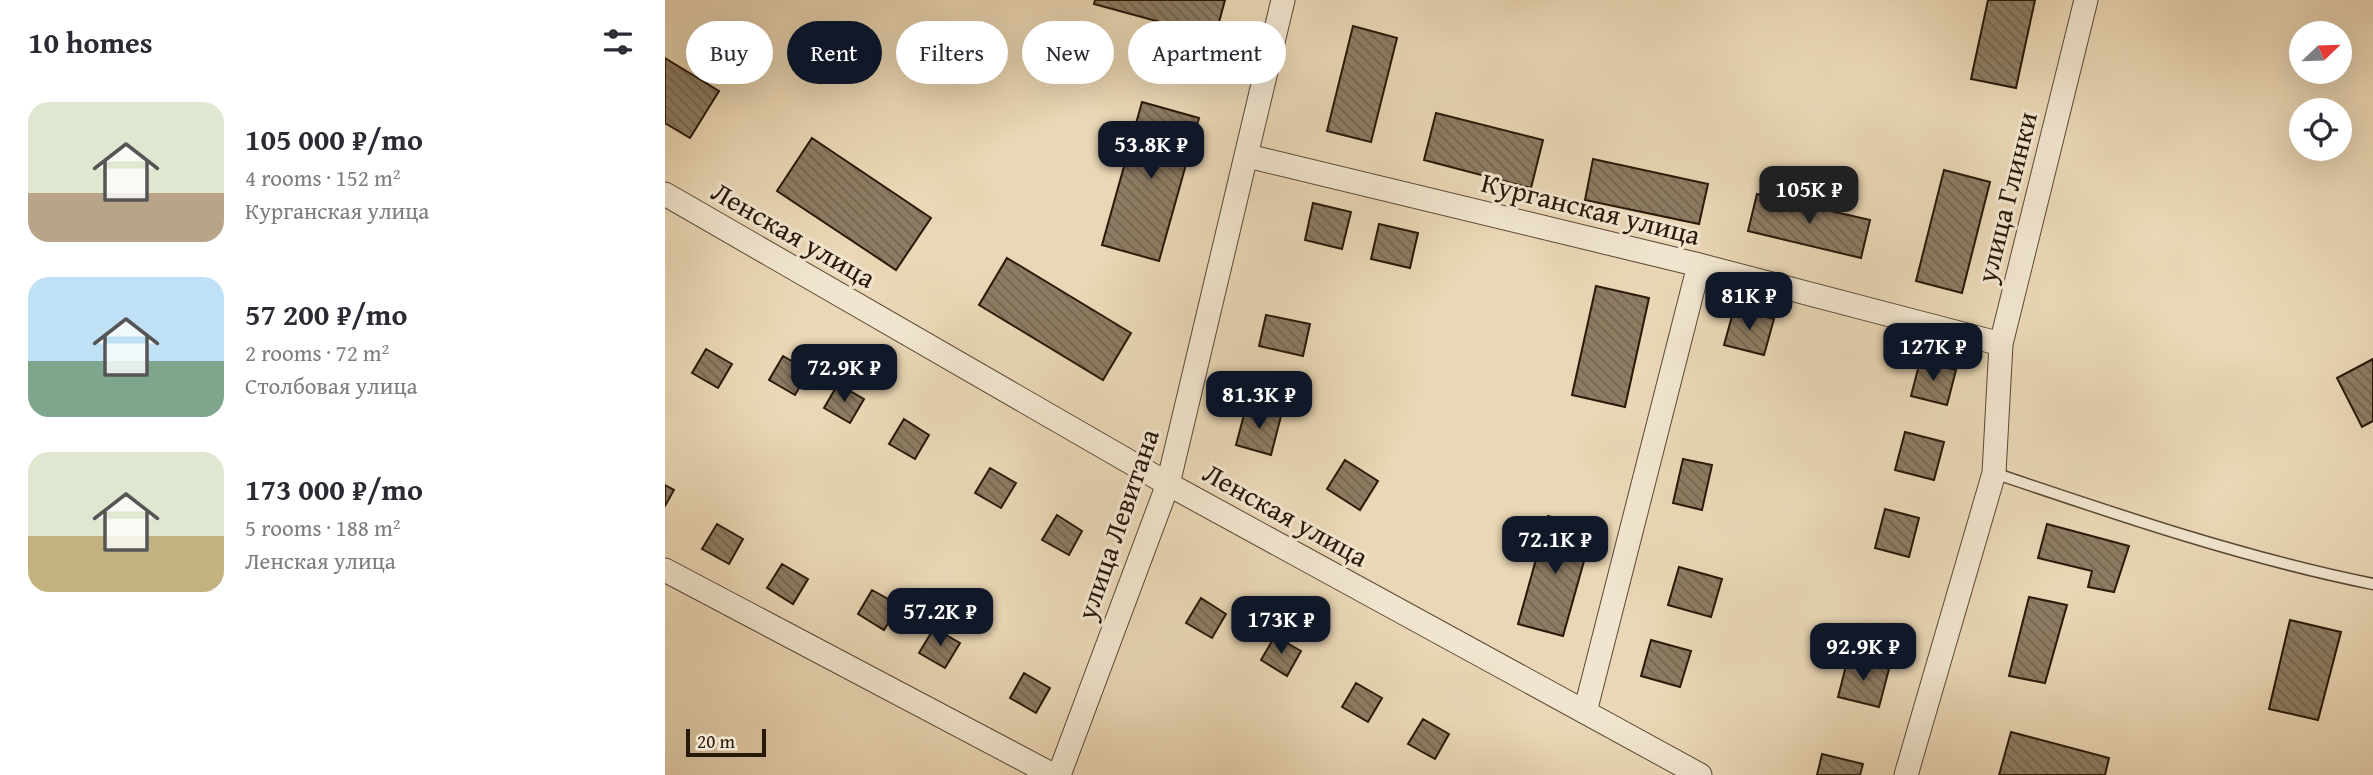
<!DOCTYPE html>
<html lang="en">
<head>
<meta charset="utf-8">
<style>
  :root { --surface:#fff; --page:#f2f2f3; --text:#2b2b33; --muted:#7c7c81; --accent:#111827 }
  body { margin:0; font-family:"Gentium Book Plus",serif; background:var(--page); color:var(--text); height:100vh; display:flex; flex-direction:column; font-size:26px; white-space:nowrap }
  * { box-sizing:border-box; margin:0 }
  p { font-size:23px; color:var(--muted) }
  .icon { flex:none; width:38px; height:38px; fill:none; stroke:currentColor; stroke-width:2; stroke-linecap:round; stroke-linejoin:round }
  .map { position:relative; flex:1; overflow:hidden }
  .details { display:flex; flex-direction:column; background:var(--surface); width:665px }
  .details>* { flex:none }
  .top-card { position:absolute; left:21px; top:21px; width:665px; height:63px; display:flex; gap:14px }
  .needle { width:46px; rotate:67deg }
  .buttons { position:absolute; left:1624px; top:21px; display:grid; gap:14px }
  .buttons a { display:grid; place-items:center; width:63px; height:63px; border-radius:50%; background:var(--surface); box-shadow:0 7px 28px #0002; font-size:35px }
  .scale { position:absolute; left:21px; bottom:18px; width:80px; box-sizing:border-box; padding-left:7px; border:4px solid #29190a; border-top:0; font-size:19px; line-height:24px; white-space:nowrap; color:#29190a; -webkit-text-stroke:5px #f1e5cf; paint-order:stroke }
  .price { position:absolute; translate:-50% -60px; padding:0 16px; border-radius:14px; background:var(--accent); color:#fff; font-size:23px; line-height:46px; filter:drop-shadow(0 2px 4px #0008) }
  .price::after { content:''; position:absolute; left:50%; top:42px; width:21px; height:16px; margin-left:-10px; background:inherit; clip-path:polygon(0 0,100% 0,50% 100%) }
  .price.on { background:#222; color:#fff }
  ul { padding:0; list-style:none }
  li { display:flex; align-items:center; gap:21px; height:175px; padding:0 28px }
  li span { display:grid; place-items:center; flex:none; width:196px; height:140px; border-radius:21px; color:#555 }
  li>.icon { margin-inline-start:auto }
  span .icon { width:84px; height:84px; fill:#fffc; stroke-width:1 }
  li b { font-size:30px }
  h2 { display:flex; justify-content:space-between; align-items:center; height:84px; padding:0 28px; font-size:30px }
  .chip { padding:0 24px; border-radius:32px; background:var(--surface); box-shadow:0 7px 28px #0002; font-size:24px; line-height:63px }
  .chip.on { background:var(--accent); color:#fff }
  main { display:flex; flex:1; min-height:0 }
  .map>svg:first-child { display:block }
</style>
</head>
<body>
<main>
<section class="details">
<h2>10 homes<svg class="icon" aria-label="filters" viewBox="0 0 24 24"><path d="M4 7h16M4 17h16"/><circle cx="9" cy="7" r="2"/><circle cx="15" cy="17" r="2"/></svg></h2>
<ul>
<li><span style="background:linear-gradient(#dfe7d0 65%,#b9a48a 0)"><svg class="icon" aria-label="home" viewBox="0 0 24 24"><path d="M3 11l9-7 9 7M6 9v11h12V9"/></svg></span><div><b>105 000 ₽/mo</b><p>4 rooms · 152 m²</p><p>Курганская улица</p></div></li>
<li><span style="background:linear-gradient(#bfe0f5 60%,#7fa58c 0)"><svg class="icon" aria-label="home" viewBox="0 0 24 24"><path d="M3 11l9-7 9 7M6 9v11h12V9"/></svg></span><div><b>57 200 ₽/mo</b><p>2 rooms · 72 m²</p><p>Столбовая улица</p></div></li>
<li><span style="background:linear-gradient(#dfe7d0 60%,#c2b280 0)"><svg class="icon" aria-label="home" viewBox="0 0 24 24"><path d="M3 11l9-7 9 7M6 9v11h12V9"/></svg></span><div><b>173 000 ₽/mo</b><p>5 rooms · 188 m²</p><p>Ленская улица</p></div></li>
</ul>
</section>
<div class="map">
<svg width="1708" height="775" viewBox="0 0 1708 775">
  <defs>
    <pattern id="building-back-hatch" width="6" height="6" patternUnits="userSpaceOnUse" patternTransform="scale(1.75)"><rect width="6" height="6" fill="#8d7c63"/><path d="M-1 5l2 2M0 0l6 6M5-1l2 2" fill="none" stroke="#736550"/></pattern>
  </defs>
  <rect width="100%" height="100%" fill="#ead7b5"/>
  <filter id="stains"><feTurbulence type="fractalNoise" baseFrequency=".00286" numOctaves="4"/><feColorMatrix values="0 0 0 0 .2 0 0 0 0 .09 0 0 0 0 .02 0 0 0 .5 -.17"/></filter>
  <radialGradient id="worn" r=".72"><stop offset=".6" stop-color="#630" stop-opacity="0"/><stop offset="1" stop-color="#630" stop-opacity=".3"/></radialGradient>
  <path fill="url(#building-back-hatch)" stroke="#29190a" stroke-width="2" d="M 430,0 L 560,0 L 550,37 L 429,4 Z
    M 1323,0 L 1370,0 L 1351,88 L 1306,79 Z
    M 688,26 L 732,38 L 706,142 L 662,131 Z
    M 0,58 L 54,91 L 25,138 L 0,123 Z
    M 477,102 L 534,118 L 494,261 L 437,245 Z
    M 771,113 L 878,140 L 866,188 L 759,160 Z
    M 147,138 L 266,218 L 231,270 L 112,191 Z
    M 928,159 L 1043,184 L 1034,224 L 920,200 Z
    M 1279,170 L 1325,182 L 1297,293 L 1251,281 Z
    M 1092,194 L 1205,220 L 1196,258 L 1083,231 Z
    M 648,203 L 686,212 L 677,249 L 640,240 Z
    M 714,224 L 753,233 L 745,268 L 706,259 Z
    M 342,258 L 466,333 L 438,380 L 314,305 Z
    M 931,286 L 984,298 L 960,407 L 907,395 Z
    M 1069,309 L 1109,319 L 1099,355 L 1059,345 Z
    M 601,315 L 645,324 L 638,356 L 594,346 Z
    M 41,349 L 67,364 L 53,388 L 27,373 Z
    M 118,356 L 144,371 L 130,395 L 104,380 Z
    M 1708,359 L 1708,421 L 1697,427 L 1672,378 Z
    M 1255,361 L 1291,370 L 1282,405 L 1246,396 Z
    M 173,384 L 199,399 L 185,423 L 159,408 Z
    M 581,407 L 616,416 L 606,455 L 571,445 Z
    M 239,419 L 264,435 L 250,459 L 224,444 Z
    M 1240,432 L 1279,442 L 1269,480 L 1230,470 Z
    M 1018,459 L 1047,465 L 1037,510 L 1008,503 Z
    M 680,460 L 713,481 L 695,510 L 662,489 Z
    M 325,468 L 351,483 L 336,508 L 310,493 Z
    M 0,485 L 9,490 L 0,506 Z
    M 1220,509 L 1254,518 L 1244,557 L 1210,548 Z
    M 392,515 L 417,531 L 404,555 L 377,540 Z
    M 883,516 L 928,529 L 898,636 L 853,624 Z
    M 52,524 L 78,539 L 64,564 L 37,549 Z
    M 1382,524 L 1464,546 L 1449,592 L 1423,587 L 1427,571 L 1373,558 Z
    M 117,564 L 143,579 L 128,604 L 102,588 Z
    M 1014,567 L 1057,579 L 1046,617 L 1003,605 Z
    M 207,590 L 234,605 L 219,630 L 193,614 Z
    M 1364,597 L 1402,605 L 1380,683 L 1344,676 Z
    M 536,598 L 561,614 L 547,638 L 521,623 Z
    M 1625,620 L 1676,632 L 1653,720 L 1604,709 Z
    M 269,628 L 295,643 L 280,668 L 254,653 Z
    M 610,636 L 636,651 L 622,676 L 596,660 Z
    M 986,640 L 1026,651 L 1015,687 L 976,676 Z
    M 1183,658 L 1224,669 L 1214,707 L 1173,697 Z
    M 359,673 L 385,688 L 371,713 L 345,698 Z
    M 691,683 L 717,698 L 703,722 L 677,707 Z
    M 758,719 L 784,734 L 770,759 L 743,744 Z
    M 1346,732 L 1444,758 L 1440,775 L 1334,775 Z
    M 1157,754 L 1198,764 L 1195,775 L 1152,775 Z"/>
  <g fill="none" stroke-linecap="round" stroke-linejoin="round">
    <defs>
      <path id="service" d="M 1329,473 C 1453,515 1579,558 1708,584"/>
      <path id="minor" d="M 583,156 L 1034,265 L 1336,344
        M 0,194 L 503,484 L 1035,775
        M 0,570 L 388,775
        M 920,712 L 1034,265
        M 394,775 L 503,484 L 618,0
        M 1241,775 L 1329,473 L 1336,344 L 1421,0"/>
    </defs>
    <use href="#service" stroke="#594835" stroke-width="13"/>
    <use href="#minor" stroke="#594835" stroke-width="25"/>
    <use href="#service" stroke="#f1e5cf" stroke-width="10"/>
    <use href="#minor" stroke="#f1e5cf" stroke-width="23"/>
  </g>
  <g text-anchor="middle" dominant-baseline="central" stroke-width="6" stroke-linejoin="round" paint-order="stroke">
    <g font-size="28" fill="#29190a" stroke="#f1e5cf">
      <text transform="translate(1341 197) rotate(-76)">улица Глинки</text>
      <text transform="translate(926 208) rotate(14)">Курганская улица</text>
      <text transform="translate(129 234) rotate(30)">Ленская улица</text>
      <text transform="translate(621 514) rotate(29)">Ленская улица</text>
      <text transform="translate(452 524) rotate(-71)">улица Левитана</text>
    </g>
  </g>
  <rect width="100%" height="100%" filter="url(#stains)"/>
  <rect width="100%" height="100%" fill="url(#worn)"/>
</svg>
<div class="buttons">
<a><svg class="needle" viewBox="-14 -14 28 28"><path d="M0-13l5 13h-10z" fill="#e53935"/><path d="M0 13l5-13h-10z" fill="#7c7c81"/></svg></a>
<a><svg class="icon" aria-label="locate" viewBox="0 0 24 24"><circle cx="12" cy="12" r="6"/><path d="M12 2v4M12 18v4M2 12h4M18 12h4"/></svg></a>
</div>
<div class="scale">20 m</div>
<b class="price" style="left:486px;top:181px">53.8K ₽</b>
<b class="price on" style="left:1144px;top:226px">105K ₽</b>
<b class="price" style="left:1084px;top:332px">81K ₽</b>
<b class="price" style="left:1268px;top:383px">127K ₽</b>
<b class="price" style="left:179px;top:404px">72.9K ₽</b>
<b class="price" style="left:594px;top:431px">81.3K ₽</b>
<b class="price" style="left:890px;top:576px">72.1K ₽</b>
<b class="price" style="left:275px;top:648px">57.2K ₽</b>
<b class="price" style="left:616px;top:656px">173K ₽</b>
<b class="price" style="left:1198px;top:683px">92.9K ₽</b>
<div class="top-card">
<a class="chip">Buy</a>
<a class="chip on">Rent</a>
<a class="chip">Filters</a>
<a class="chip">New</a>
<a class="chip">Apartment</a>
</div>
</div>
</main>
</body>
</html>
